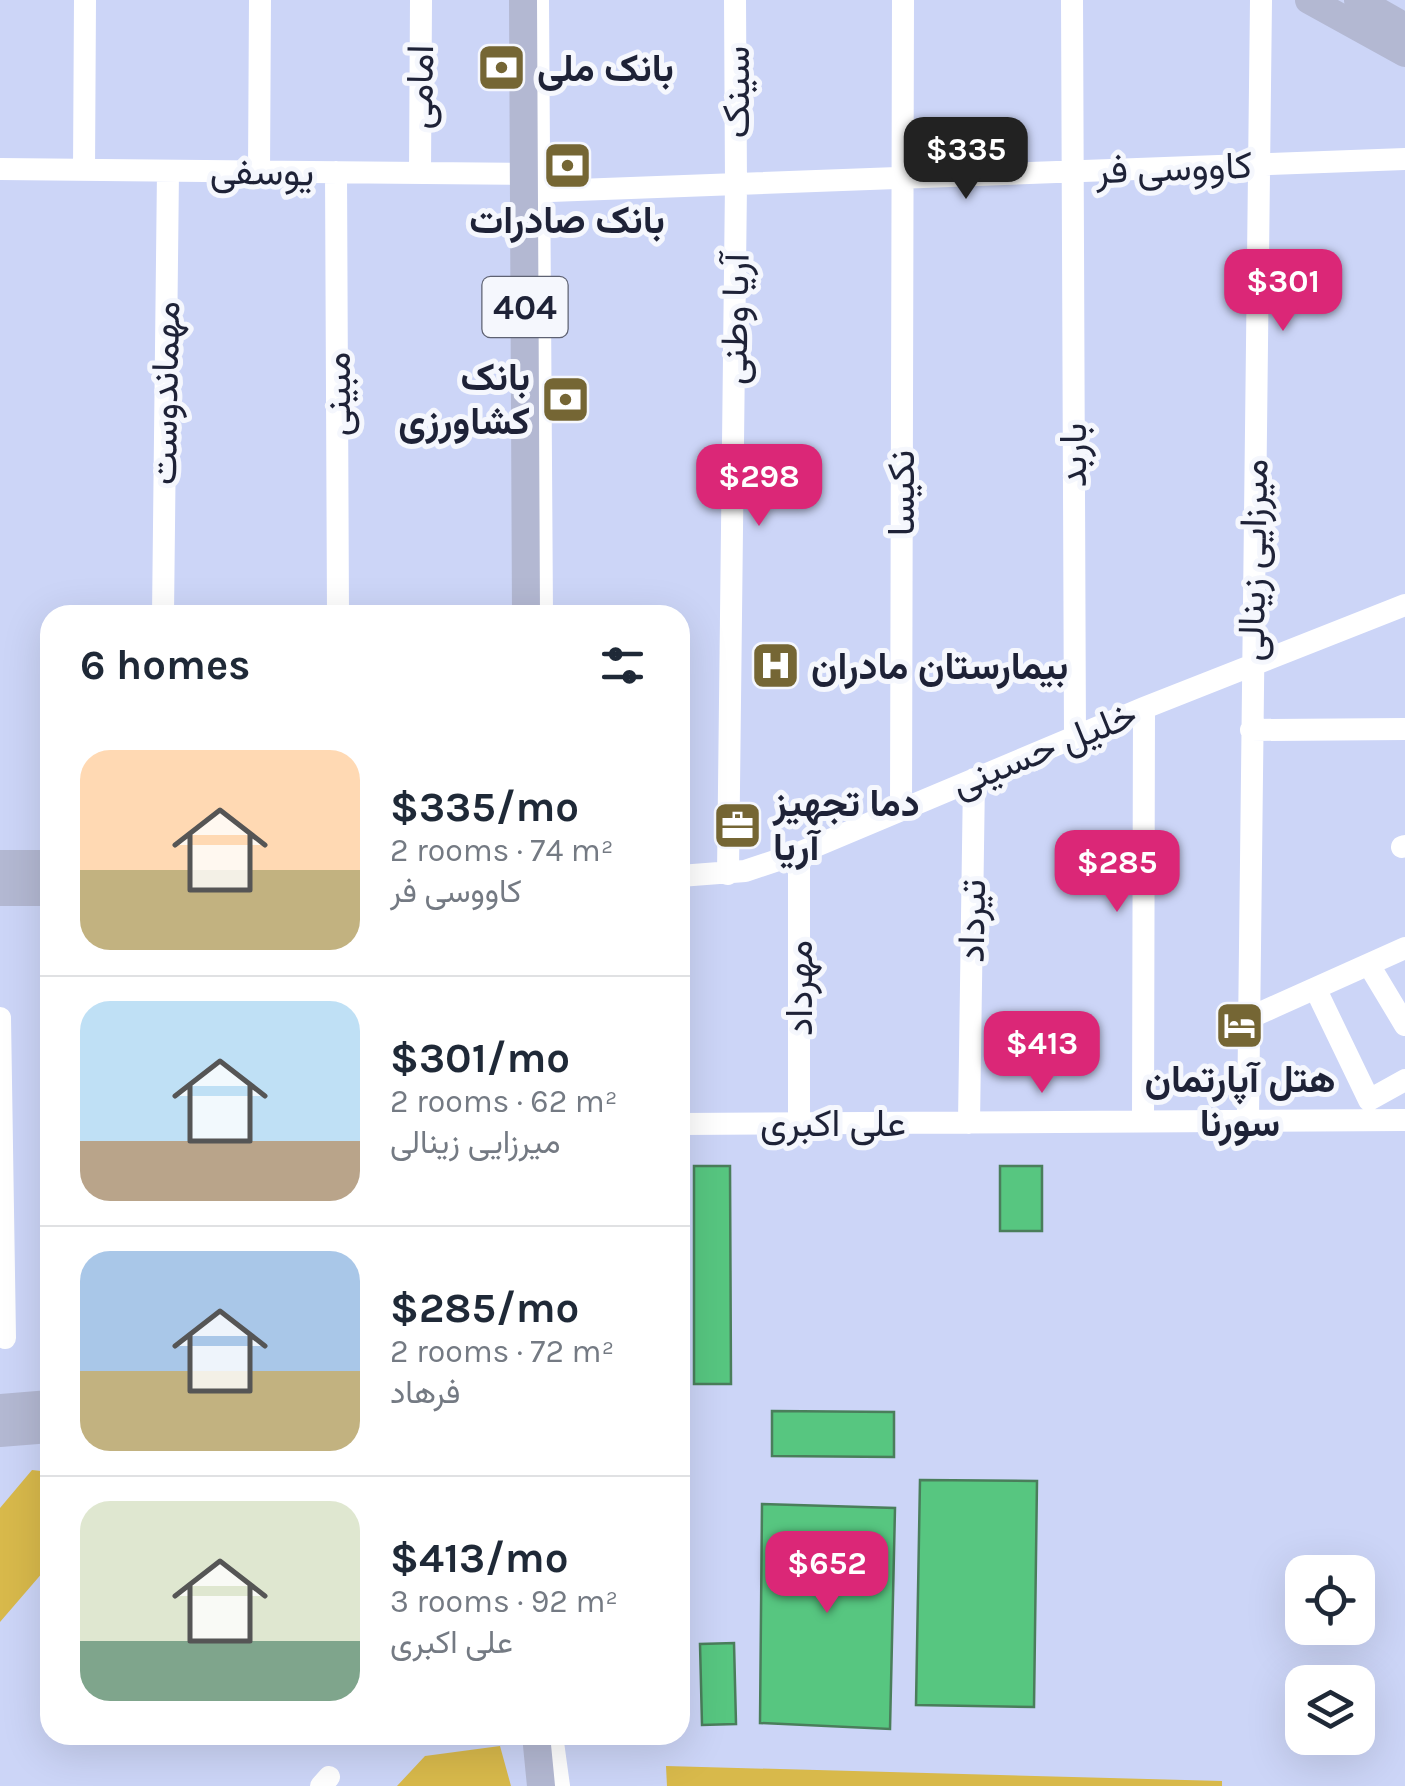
<!DOCTYPE html>
<html lang="en">
<head>
<meta charset="utf-8">
<style>
  :root { --surface:#fff; --page:#f6f6f7; --text:#1f2937; --muted:#747a83; --line:#e0e1e3; --accent:#db2777 }
  body { margin:0; font-family:Karla,Vazirmatn,sans-serif; background:var(--page); color:var(--text); height:100vh; display:flex; flex-direction:column; font-size:38px; white-space:nowrap }
  * { box-sizing:border-box; margin:0 }
  p { font-size:32px; color:var(--muted) }
  .icon { flex:none; width:55px; height:55px; fill:none; stroke:currentColor; stroke-width:2; stroke-linecap:round; stroke-linejoin:round }
  .map { position:relative; flex:1; overflow:hidden }
  .details { position:absolute; left:40px; top:605px; width:650px; height:1140px; display:flex; flex-direction:column; background:var(--surface); border-radius:30px; box-shadow:0 10px 40px #0002 }
  .details>* { flex:none }
  .tools { position:absolute; left:1285px; top:1555px; display:grid; gap:20px }
  .tools a { display:grid; place-items:center; width:90px; height:90px; border-radius:20px; background:var(--surface); box-shadow:0 10px 40px #0002; font-size:50px }
  .price { position:absolute; translate:-50% -85px; padding:0 22px; border-radius:20px; background:var(--accent); color:#fff; font-size:32px; line-height:65px; filter:drop-shadow(0 2px 5px #0008) }
  .price::after { content:''; position:absolute; left:50%; top:60px; width:30px; height:22px; margin-left:-15px; background:inherit; clip-path:polygon(0 0,100% 0,50% 100%) }
  .price.selected { background:#222; color:#fff }
  ul { padding:0; list-style:none }
  li { display:flex; align-items:center; gap:30px; height:250px; padding:0 40px }
  li+li { border-top:2px solid var(--line) }
  li span { display:grid; place-items:center; flex:none; width:280px; height:200px; border-radius:30px; color:#555 }
  li>.icon { margin-inline-start:auto }
  span .icon { width:120px; height:120px; fill:#fffc; stroke-width:1 }
  li b { font-size:42px }
  h2 { display:flex; justify-content:space-between; align-items:center; height:120px; padding:0 40px; font-size:42px }
  .map>svg:first-child { display:block }
</style>
</head>
<body>
<div class="map">
<svg width="1405" height="1786" viewBox="0 0 1405 1786">
  <rect width="100%" height="100%" fill="#ccd5f7"/>
  <path fill="#d8b94b" d="M 32,1470 L 50,1472 L 50,1564 L 0,1622 L 0,1508 Z
    M 500,1746 L 511,1786 L 397,1786 L 425,1756 Z
    M 666,1766 L 1222,1781 L 1222,1786 L 667,1786 Z"/>
  <path fill="#57c680" stroke="#4a7e5b" stroke-width="2.5" d="M 694,1166 L 730,1166 L 731,1384 L 694,1384 Z
    M 1000,1166 L 1042,1166 L 1042,1231 L 1000,1231 Z
    M 772,1411 L 894,1412 L 894,1457 L 772,1456 Z
    M 920,1480 L 1037,1481 L 1034,1707 L 916,1705 Z
    M 762,1504 L 895,1508 L 890,1729 L 760,1723 Z
    M 734,1643 L 736,1724 L 702,1725 L 700,1644 Z"/>
  <g fill="none" stroke-linecap="round" stroke-linejoin="round">
    <path stroke="#fff" stroke-width="22" d="M 538,0 L 542,615
      M 1072,0 L 1075,738
      M 0,169 L 524,174
      M 84,170 L 85,0
      M 259,172 L 260,0
      M 336,172 L 338,615
      M 420,173 L 421,0
      M 524,192 L 1405,159
      M 163,615 L 168,171
      M 1251,730 L 1405,729
      M 901,808 L 903,0
      M 1402,847 L 1405,846
      M 728,874 L 736,184 L 735,0
      M 680,876 L 745,871 L 799,853 L 1144,708 L 1405,605
      M 1369,965 L 1405,1025
      M 1316,990 L 1369,1100 L 1405,1080
      M 0,1018 L 5,1338
      M 1249,1018 L 1405,948
      M 1248,1120 L 1261,0
      M 1143,1121 L 1144,708
      M 969,1123 L 974,779
      M 680,1124 L 1405,1120
      M 799,1124 L 799,853
      M 552,1735 L 559,1786
      M 321,1786 L 329,1777"/>
    <path stroke="#b3b8d2" stroke-width="28" d="M 523,0 L 526,615
      M 1309,0 L 1405,53
      M 1358,0 L 1405,27
      M 0,864 L 50,864
      M 0,892 L 50,892
      M 0,1408 L 50,1404
      M 0,1433 L 50,1429
      M 536,1735 L 541,1786"/>
  </g>
  <defs>
    <symbol id="bank-square" viewBox="-11 -11 22 22"><rect x="-9" y="-9" width="18" height="18" rx="4" fill="#756634" stroke="#f5f7fd"/><path d="M-6-4H6V4H-6ZM0-2.3a2.3 2.3 0 1 0 0 4.6a2.3 2.3 0 1 0 0-4.6Z" fill="#fff"/></symbol>
    <symbol id="hospital-square" viewBox="-11 -11 22 22"><rect x="-9" y="-9" width="18" height="18" rx="4" fill="#756634" stroke="#f5f7fd"/><path d="M-5-5h3v3.5h4V-5h3V5h-3V1.5h-4V5h-3Z" fill="#fff"/></symbol>
    <symbol id="office-square" viewBox="-11 -11 22 22"><rect x="-9" y="-9" width="18" height="18" rx="4" fill="#756634" stroke="#f5f7fd"/><path d="M-6-3h4V-5.5h4V-3h4V5H-6ZM-1-4.5V-3h2v-1.5ZM-6 0V1H6V0Z" fill="#fff"/></symbol>
    <symbol id="hotel-square" viewBox="-11 -11 22 22"><rect x="-9" y="-9" width="18" height="18" rx="4" fill="#756634" stroke="#f5f7fd"/><path d="M-6-4.5h1.5V1H6V5H4.5V3h-9V5H-6ZM-4 0a1.8 1.8 0 1 1 3.6 0ZM.5 0V-2.5h3Q6-2.5 6 0Z" fill="#fff"/></symbol>
  </defs>
  <g fill-rule="evenodd">
    <use href="#bank-square" x="474" y="40" width="55" height="55"/>
    <use href="#bank-square" x="540" y="138" width="55" height="55"/>
    <use href="#bank-square" x="538" y="372" width="55" height="55"/>
    <use href="#hospital-square" x="748" y="638" width="55" height="55"/>
    <use href="#office-square" x="710" y="798" width="55" height="55"/>
    <use href="#hotel-square" x="1212" y="998" width="55" height="55"/>
  </g>
  <g text-anchor="middle" dominant-baseline="central" stroke-width="10" stroke-linejoin="round" paint-order="stroke">
    <rect fill="#f5f7fd" stroke="#5e6272" stroke-width="2.5" x="482.5" y="277" width="85" height="60" rx="8"/>
    <g font-size="35" font-weight="bold" fill="#1e2237">
      <text x="525" y="307">404</text>
    </g>
    <g font-size="38" font-weight="bold" fill="#1e2237" stroke="#f5f7fd" text-anchor="start">
      <text x="537" y="68">بانک ملی</text>
      <text x="567" y="220" text-anchor="middle">بانک صادرات</text>
      <text x="530" y="377" text-anchor="end">بانک<tspan x="530" dy="44">کشاورزی</tspan></text>
      <text x="811" y="666">بیمارستان مادران</text>
      <text x="773" y="803">دما تجهیز<tspan x="773" dy="44">آریا</tspan></text>
      <text x="1240" y="1079" text-anchor="middle">هتل آپارتمان<tspan x="1240" dy="44">سورنا</tspan></text>
    </g>
    <g font-size="38" fill="#1e2237" stroke="#f5f7fd">
      <text transform="translate(420 87) rotate(-89)">امامی</text>
      <text transform="translate(736 92) rotate(-90)">سینک</text>
      <text transform="translate(1174 168) rotate(-2)">کاووسی فر</text>
      <text transform="translate(262 172) rotate(1)">یوسفی</text>
      <text transform="translate(735 319) rotate(-89)">آریا وطنی</text>
      <text transform="translate(165 393) rotate(-89)">مهماندوست</text>
      <text transform="translate(337 394) rotate(-90)">مبینی</text>
      <text transform="translate(1073 455) rotate(-90)">باربد</text>
      <text transform="translate(901 493) rotate(-90)">نکیسا</text>
      <text transform="translate(1253 560) rotate(-89)">میرزایی زینالی</text>
      <text transform="translate(1044 749) rotate(-22)">خلیل حسینی</text>
      <text transform="translate(972 921) rotate(-89)">تیرداد</text>
      <text transform="translate(799 988) rotate(-90)">مهرداد</text>
      <text x="833" y="1123">علی‌ اکبری</text>
    </g>
  </g>
</svg>
<div class="tools">
<a><svg class="icon" aria-label="locate" viewBox="0 0 24 24"><circle cx="12" cy="12" r="6"/><path d="M12 2v4M12 18v4M2 12h4M18 12h4"/></svg></a>
<a><svg class="icon" aria-label="layers" viewBox="0 0 24 24"><path d="M12 4l9 5-9 5-9-5zM3 14l9 5 9-5"/></svg></a>
</div>
<b class="price selected" style="left:966px;top:202px">$335</b>
<b class="price" style="left:1283px;top:334px">$301</b>
<b class="price" style="left:759px;top:529px">$298</b>
<b class="price" style="left:1117px;top:915px">$285</b>
<b class="price" style="left:1042px;top:1096px">$413</b>
<b class="price" style="left:827px;top:1616px">$652</b>
<section class="details">
<h2>6 homes<svg class="icon" aria-label="filters" viewBox="0 0 24 24"><path d="M4 7h16M4 17h16"/><circle cx="9" cy="7" r="2"/><circle cx="15" cy="17" r="2"/></svg></h2>
<ul>
<li><span style="background:linear-gradient(#ffd9b3 60%,#c2b280 0)"><svg class="icon" aria-label="home" viewBox="0 0 24 24"><path d="M3 11l9-7 9 7M6 9v11h12V9"/></svg></span><div><b>$335/mo</b><p>2 rooms · 74 m²</p><p>کاووسی فر</p></div></li>
<li><span style="background:linear-gradient(#bfe0f5 70%,#b9a48a 0)"><svg class="icon" aria-label="home" viewBox="0 0 24 24"><path d="M3 11l9-7 9 7M6 9v11h12V9"/></svg></span><div><b>$301/mo</b><p>2 rooms · 62 m²</p><p>میرزایی زینالی</p></div></li>
<li><span style="background:linear-gradient(#a9c7e8 60%,#c2b280 0)"><svg class="icon" aria-label="home" viewBox="0 0 24 24"><path d="M3 11l9-7 9 7M6 9v11h12V9"/></svg></span><div><b>$285/mo</b><p>2 rooms · 72 m²</p><p>فرهاد</p></div></li>
<li><span style="background:linear-gradient(#dfe7d0 70%,#7fa58c 0)"><svg class="icon" aria-label="home" viewBox="0 0 24 24"><path d="M3 11l9-7 9 7M6 9v11h12V9"/></svg></span><div><b>$413/mo</b><p>3 rooms · 92 m²</p><p>علی‌ اکبری</p></div></li>
</ul>
</section>
</div>
</body>
</html>
